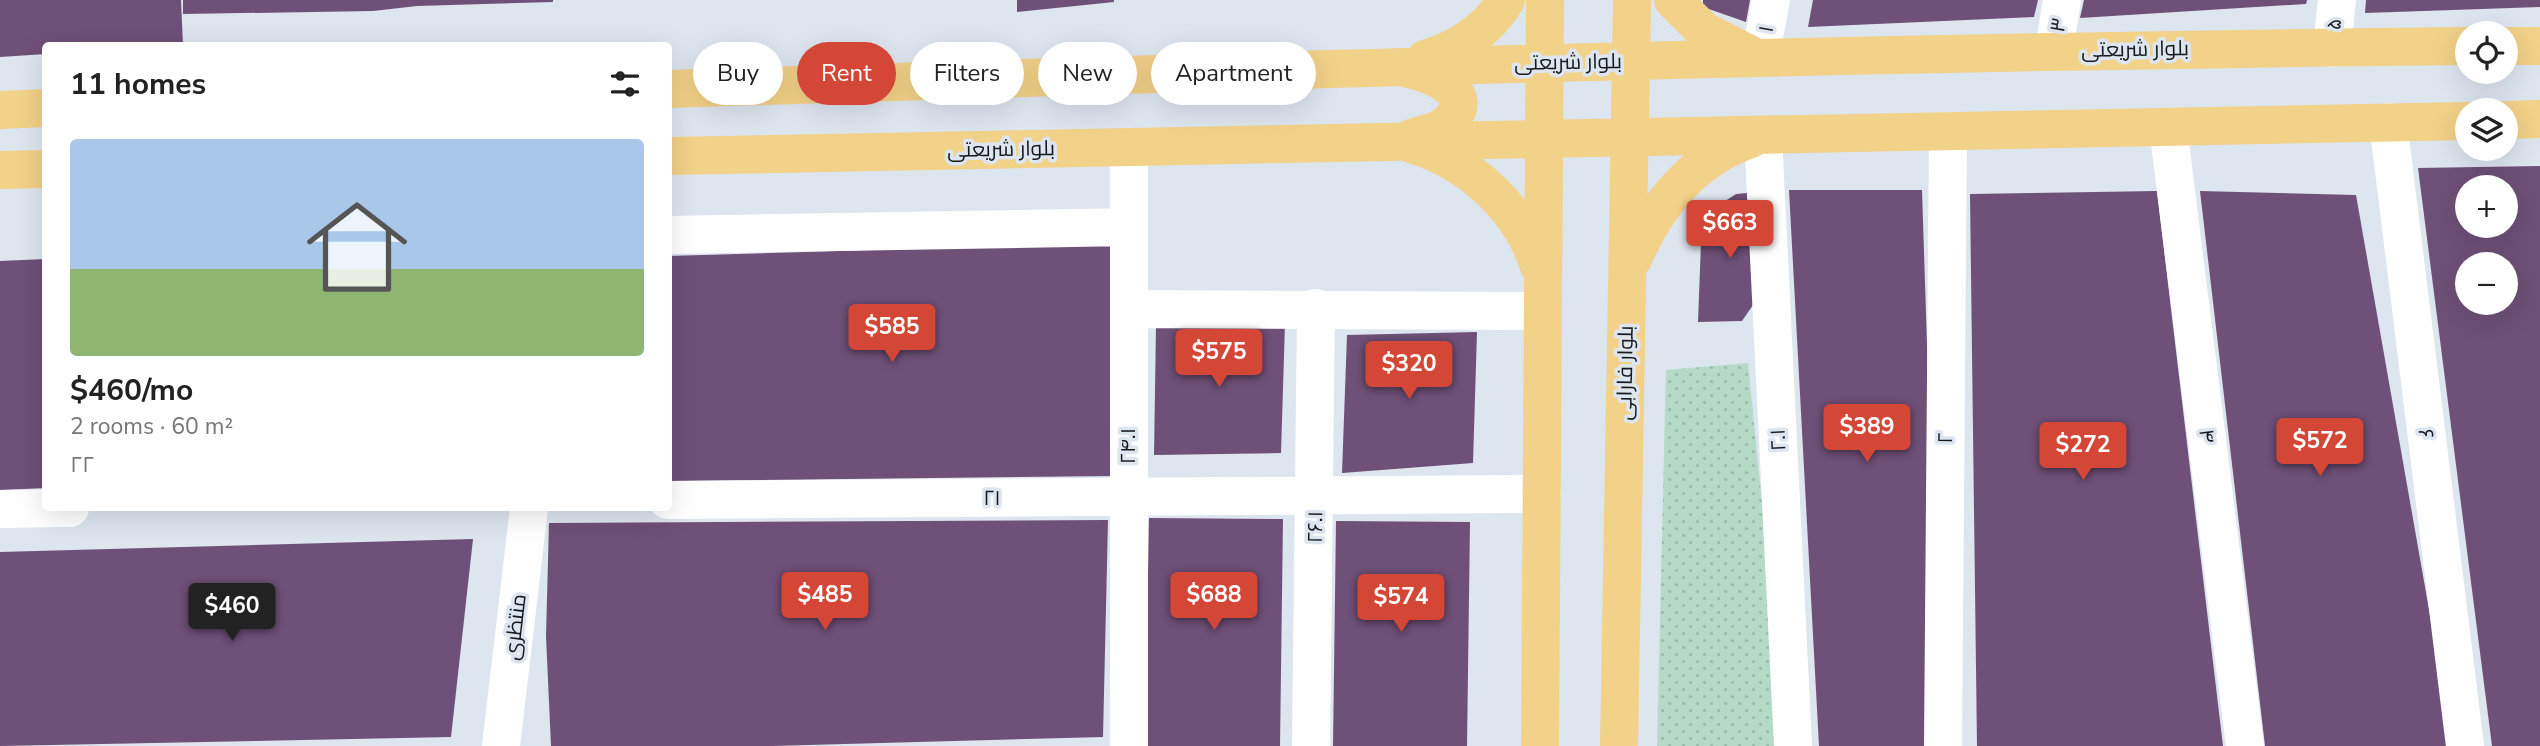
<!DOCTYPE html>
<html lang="en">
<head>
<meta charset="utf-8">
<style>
  :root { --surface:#fff; --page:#f6f6f6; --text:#222; --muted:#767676; --line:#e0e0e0; --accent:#d44736 }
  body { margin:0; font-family:"Nunito Sans",Cairo,sans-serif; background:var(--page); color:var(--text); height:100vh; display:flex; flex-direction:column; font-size:26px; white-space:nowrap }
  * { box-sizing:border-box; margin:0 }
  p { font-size:23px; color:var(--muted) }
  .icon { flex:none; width:38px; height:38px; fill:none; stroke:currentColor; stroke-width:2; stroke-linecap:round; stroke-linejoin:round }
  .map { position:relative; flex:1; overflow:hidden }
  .drawer { position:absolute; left:42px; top:42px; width:630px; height:469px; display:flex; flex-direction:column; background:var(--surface); border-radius:7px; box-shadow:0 7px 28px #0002 }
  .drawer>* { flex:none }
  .hud { position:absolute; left:693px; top:42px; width:665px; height:63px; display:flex; gap:14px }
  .fabs { position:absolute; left:2455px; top:21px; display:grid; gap:14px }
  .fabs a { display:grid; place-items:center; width:63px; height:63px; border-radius:50%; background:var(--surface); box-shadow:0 7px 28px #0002; font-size:35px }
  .price { position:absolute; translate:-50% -60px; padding:0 16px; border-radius:7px; background:var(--accent); color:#fff; font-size:23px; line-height:46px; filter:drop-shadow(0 2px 4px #0008) }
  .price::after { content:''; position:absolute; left:50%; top:42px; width:21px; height:16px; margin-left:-10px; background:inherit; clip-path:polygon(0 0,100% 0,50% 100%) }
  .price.active { background:#222; color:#fff }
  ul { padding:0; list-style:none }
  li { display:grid; align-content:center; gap:14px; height:371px; padding:0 28px }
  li+li { border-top:2px solid var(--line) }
  li span { display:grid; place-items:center; height:217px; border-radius:7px; color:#555 }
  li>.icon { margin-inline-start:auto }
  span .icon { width:126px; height:126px; fill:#fffc; stroke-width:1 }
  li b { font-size:30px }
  h2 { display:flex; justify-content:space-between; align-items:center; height:84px; padding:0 28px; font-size:30px }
  .chip { padding:0 24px; border-radius:32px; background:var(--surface); box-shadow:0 7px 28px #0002; font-size:24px; line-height:63px }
  .chip.active { background:var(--accent); color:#fff }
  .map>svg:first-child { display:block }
</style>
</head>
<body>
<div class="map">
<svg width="2540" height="746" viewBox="0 0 2540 746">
  <defs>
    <pattern id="green-dots" width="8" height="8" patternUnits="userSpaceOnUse" patternTransform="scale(1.75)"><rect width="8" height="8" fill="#b5dbc8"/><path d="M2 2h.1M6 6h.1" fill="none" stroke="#9bbbab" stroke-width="1.8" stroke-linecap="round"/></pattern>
  </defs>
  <rect width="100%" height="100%" fill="#dde5ef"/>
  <path fill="url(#green-dots)" d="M 1748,363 L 1774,623 L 1778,746 L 1657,746 L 1666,370 Z"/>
  <path fill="#6f5078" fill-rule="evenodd" d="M 0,0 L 181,0 L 183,45 L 46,46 L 46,54 L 0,57 Z
    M 183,0 L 553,0 L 553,2 L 417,6 L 373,11 L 183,14 Z
    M 1017,0 L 1114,0 L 1114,2 L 1017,12 Z
    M 1703,0 L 1750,0 L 1746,22 L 1703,7 Z
    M 1813,0 L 2038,0 L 2034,17 L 1808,27 Z
    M 2084,0 L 2307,0 L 2306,4 L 2080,18 Z
    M 2366,0 L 2540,0 L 2540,7 L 2365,13 Z
    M 2540,166 L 2540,746 L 2492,746 L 2418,168 ZM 2468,187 L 2506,187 L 2506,226 L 2468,226 ZM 2468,264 L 2506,264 L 2506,303 L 2468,303 Z
    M 1789,190 L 1922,190 L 1940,746 L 1819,746 Z
    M 2157,191 L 2223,746 L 1977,746 L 1970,194 Z
    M 2200,191 L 2356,195 L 2453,746 L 2265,746 Z
    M 1758,192 L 1762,292 L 1742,321 L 1698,322 L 1702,216 L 1736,194 Z
    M 1112,243 L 1114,476 L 668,481 L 668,256 Z
    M 46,259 L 46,488 L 0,490 L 0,261 Z
    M 1285,323 L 1281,453 L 1154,455 L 1156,326 Z
    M 1477,332 L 1473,463 L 1342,473 L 1347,335 Z
    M 1149,518 L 1283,519 L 1280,746 L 1145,746 Z
    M 1108,520 L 1103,737 L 772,746 L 551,746 L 546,636 L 549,523 Z
    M 1336,521 L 1470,522 L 1467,746 L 1333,746 Z
    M 473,539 L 451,737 L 0,746 L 0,552 Z"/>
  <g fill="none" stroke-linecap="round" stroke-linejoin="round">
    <path stroke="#fff" stroke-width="38" d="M 2332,48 L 2337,0
      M 2054,50 L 2062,0
      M 1760,58 L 1771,0
      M 2388,122 L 2465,746
      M 2168,127 L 2245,746
      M 1763,135 L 1793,746
      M 1129,147 L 1129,746
      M 668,235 L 1129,227
      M 1129,309 L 1543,311
      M 668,500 L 1542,494
      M 0,509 L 70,508
      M 501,746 L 529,508
      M 1311,746 L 1316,308
      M 1943,746 L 1948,131"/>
    <path stroke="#f2d188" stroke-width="38" d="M 1673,0 L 1704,31 L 1751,55
      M 2506,46 L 2540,46
      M 1425,59 C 1459,49 1487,31 1506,0
      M 1408,69 C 1432,74 1481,93 1447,124 C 1438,132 1422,134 1411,138
      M 668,89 C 1268,70 1868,52 2468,46
      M 0,110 L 46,108
      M 2506,120 L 2540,119
      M 1414,145 C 1471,163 1521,209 1539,266
      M 668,156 L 2468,121
      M 0,170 L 46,169
      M 1633,259 C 1656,205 1694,158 1751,139
      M 1540,746 L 1545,0
      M 1619,746 L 1632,0"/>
  </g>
  <g text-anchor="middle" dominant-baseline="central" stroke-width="7" stroke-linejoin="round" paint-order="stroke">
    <g font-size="21" fill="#181a1e" stroke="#dde5ef">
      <text transform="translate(2334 24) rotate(-84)">۵</text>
      <text transform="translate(2058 25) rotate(-80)">۳</text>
      <text transform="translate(1766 29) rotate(-79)">۱</text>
      <text transform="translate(2135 49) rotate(-1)">بلوار شریعتی</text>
      <text transform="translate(1568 62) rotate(-1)">بلوار شریعتی</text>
      <text transform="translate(1001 149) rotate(-1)">بلوار شریعتی</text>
      <text transform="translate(1625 373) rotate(-89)">بلوار فارابی</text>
      <text transform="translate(2426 434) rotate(83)">۶</text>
      <text transform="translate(2207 436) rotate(83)">۴</text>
      <text transform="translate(1945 438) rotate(-89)">۲</text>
      <text transform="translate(1778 440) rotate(-93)">۲.۱</text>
      <text transform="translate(1128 446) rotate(-90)">۲۴.۱</text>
      <text x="992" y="498">۲۱</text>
      <text transform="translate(1315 527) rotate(-89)">۲۶.۱</text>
      <text transform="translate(515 627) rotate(-83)">منتظری</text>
    </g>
  </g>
</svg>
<div class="fabs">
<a><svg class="icon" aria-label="locate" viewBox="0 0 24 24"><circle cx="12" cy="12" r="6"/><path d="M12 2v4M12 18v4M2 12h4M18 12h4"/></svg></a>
<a><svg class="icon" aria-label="layers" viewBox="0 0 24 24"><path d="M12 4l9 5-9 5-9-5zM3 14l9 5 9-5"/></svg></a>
<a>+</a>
<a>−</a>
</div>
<b class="price" style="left:1730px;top:260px">$663</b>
<b class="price" style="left:892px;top:364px">$585</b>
<b class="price" style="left:1219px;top:389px">$575</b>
<b class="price" style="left:1409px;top:401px">$320</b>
<b class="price" style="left:1867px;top:464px">$389</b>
<b class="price" style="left:2320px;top:478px">$572</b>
<b class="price" style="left:2083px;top:482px">$272</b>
<b class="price" style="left:825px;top:632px">$485</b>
<b class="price" style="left:1214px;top:632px">$688</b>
<b class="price" style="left:1401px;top:634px">$574</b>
<b class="price active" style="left:232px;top:643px">$460</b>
<div class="hud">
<a class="chip">Buy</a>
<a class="chip active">Rent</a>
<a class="chip">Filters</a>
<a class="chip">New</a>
<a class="chip">Apartment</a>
</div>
<section class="drawer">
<h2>11 homes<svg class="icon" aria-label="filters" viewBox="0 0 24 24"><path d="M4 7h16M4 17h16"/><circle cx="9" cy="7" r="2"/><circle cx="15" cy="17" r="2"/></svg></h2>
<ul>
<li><span style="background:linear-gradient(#a9c7e8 60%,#8fb573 0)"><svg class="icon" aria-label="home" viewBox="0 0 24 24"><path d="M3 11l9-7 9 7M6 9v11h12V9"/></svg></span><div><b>$460/mo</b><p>2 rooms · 60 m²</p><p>۲۲</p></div></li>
</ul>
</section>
</div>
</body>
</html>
